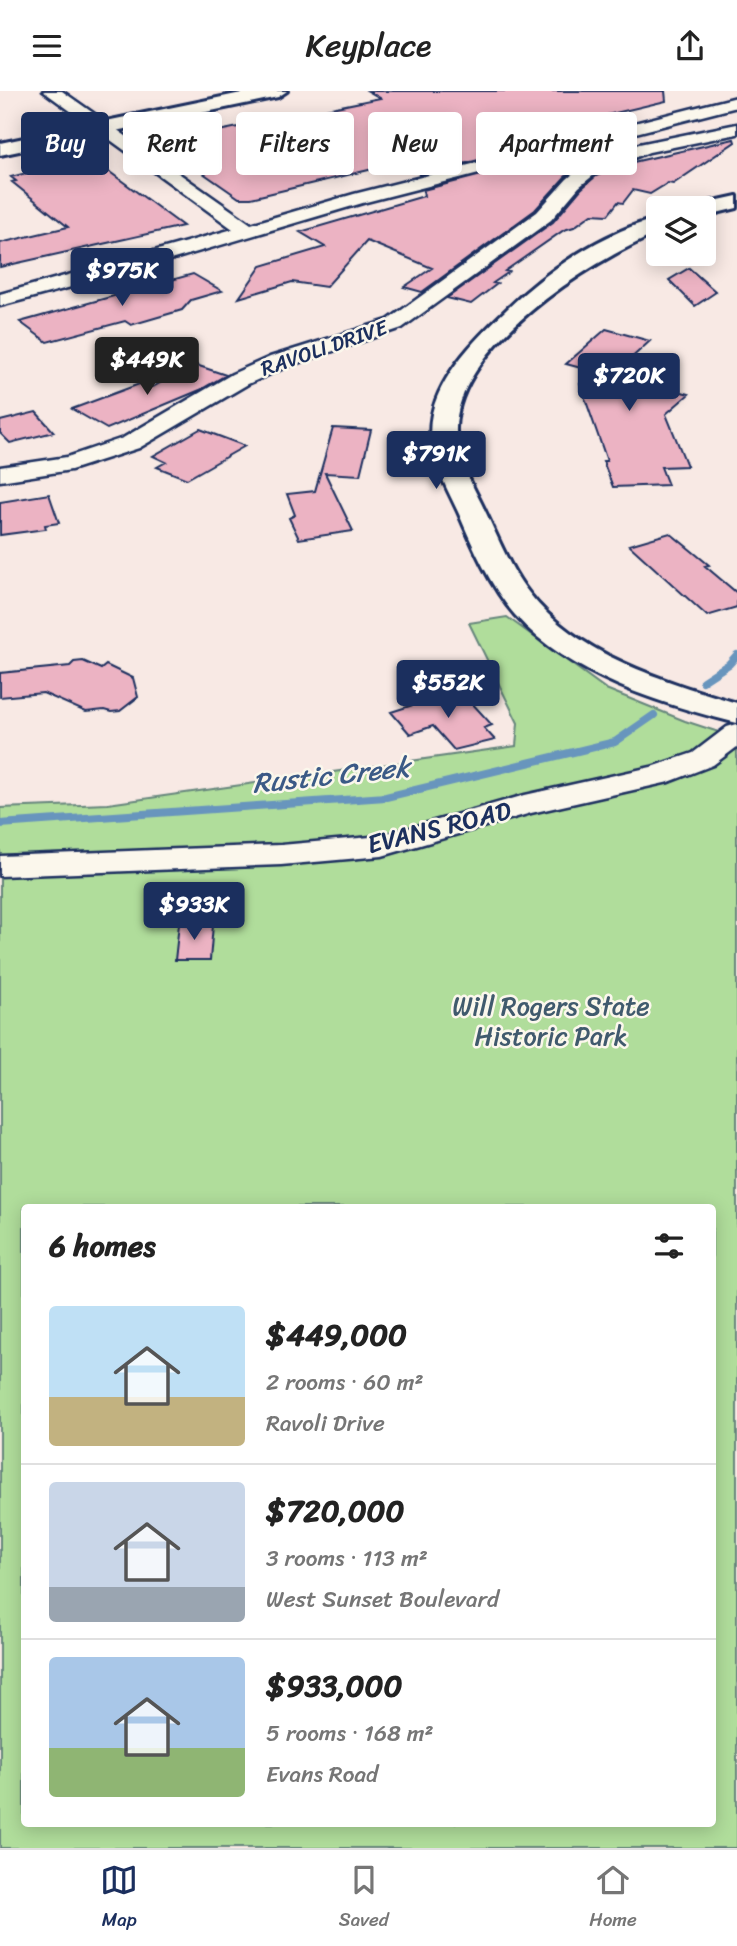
<!DOCTYPE html>
<html lang="en">
<head>
<meta charset="utf-8">
<style>
  :root { --surface:#fff; --page:#f6f6f6; --text:#222; --muted:#767676; --line:#e0e0e0; --accent:#1b2f5e }
  body { margin:0; font-family:Sriracha,sans-serif; background:var(--page); color:var(--text); height:100vh; display:flex; flex-direction:column; font-size:26px; white-space:nowrap }
  * { box-sizing:border-box; margin:0 }
  p { font-size:23px; color:var(--muted) }
  .icon { flex:none; width:38px; height:38px; fill:none; stroke:currentColor; stroke-width:2; stroke-linecap:round; stroke-linejoin:round }
  .map { position:relative; flex:1; overflow:hidden }
  .sheet { position:absolute; left:21px; top:1113px; width:695px; height:623px; display:flex; flex-direction:column; background:var(--surface); border-radius:7px; box-shadow:0 4px 18px #0003 }
  .sheet>* { flex:none }
  .banner { position:absolute; left:21px; top:21px; width:696px; height:63px; display:flex; gap:14px }
  .controls { position:absolute; left:646px; top:105px; display:grid; gap:14px }
  .controls a { display:grid; place-items:center; width:70px; height:70px; border-radius:7px; background:var(--surface); box-shadow:0 4px 18px #0003; font-size:35px }
  .price { position:absolute; translate:-50% -60px; padding:0 16px; border-radius:7px; background:var(--accent); color:#fff; font-size:23px; line-height:46px; filter:drop-shadow(0 2px 4px #0008) }
  .price::after { content:''; position:absolute; left:50%; top:42px; width:21px; height:16px; margin-left:-10px; background:inherit; clip-path:polygon(0 0,100% 0,50% 100%) }
  .price.active { background:#222; color:#fff }
  ul { padding:0; list-style:none }
  li { display:flex; align-items:center; gap:21px; height:175px; padding:0 28px }
  li+li { border-top:2px solid var(--line) }
  li span { display:grid; place-items:center; flex:none; width:196px; height:140px; border-radius:7px; color:#555 }
  li>.icon { margin-inline-start:auto }
  span .icon { width:84px; height:84px; fill:#fffc; stroke-width:1 }
  li b { font-size:30px }
  h2 { display:flex; justify-content:space-between; align-items:center; height:84px; padding:0 28px; font-size:30px }
  .pill { padding:0 24px; border-radius:7px; background:var(--surface); box-shadow:0 4px 18px #0003; font-size:24px; line-height:63px }
  .pill.active { background:var(--accent); color:#fff }
  header { display:flex; justify-content:space-between; align-items:center; height:91px; padding:0 28px; background:var(--surface); font-size:32px; font-weight:600 }
  .dock { display:flex; justify-content:space-around; align-items:center; height:98px; border-top:2px solid var(--line); background:var(--surface); font-size:19px; color:var(--muted) }
  .dock a { display:grid; justify-items:center; gap:4px }
  .dock .active { color:var(--accent) }
  .map>svg:first-child { display:block }
</style>
</head>
<body>
<header><svg class="icon" aria-label="menu" viewBox="0 0 24 24"><path d="M4 6h16M4 12h16M4 18h16"/></svg>Keyplace<svg class="icon" aria-label="share" viewBox="0 0 24 24"><path d="M12 15V3M7 8l5-5 5 5M5 13v7h14v-7"/></svg></header>
<div class="map">
<svg width="737" height="1757" viewBox="0 0 737 1757">
  <rect width="100%" height="100%" fill="#f8e9e4"/>
  <filter id="ink" filterUnits="userSpaceOnUse"><feTurbulence type="fractalNoise" baseFrequency=".0143" numOctaves="2"/><feDisplacementMap in="SourceGraphic" scale="14" xChannelSelector="R" yChannelSelector="G"/><feConvolveMatrix kernelMatrix="1 2 1 2 8 2 1 2 1" color-interpolation-filters="sRGB"/></filter>
  <g filter="url(#ink)">
    <path fill="#b0dd9b" stroke="#66867c" stroke-width="2" fill-rule="evenodd" d="M 507,526 L 606,598 L 685,630 L 737,647 L 737,1757 L 0,1757 L 0,717 L 108,713 L 516,655 L 518,632 L 469,532 ZM 24,1116 L 712,1116 L 712,1732 L 24,1732 Z"/>
    <g fill="none" stroke-linecap="round" stroke-linejoin="round">
      <path stroke="#6895bd" stroke-width="8" d="M 703,590 L 729,573 L 737,564
        M 0,733 L 386,706 L 615,651 L 654,624"/>
    </g>
    <path fill="#ecb3c3" stroke="#1b2f5e" stroke-width="2" d="M 368,0 L 665,0 L 666,10 L 556,36 L 574,45 L 419,84 L 415,68 L 251,107 L 239,107 L 190,73 L 185,74 L 155,53 L 380,7 Z
      M 734,48 L 735,51 L 673,93 L 668,92 L 650,103 L 633,99 L 623,112 L 618,111 L 608,124 L 592,123 L 574,136 L 564,139 L 505,180 L 509,181 L 493,192 L 497,193 L 471,213 L 447,207 L 553,131 L 581,98 L 596,85 L 629,72 Z
      M 595,55 L 609,62 L 581,73 L 565,86 L 535,119 L 422,201 L 404,196 L 432,177 L 367,150 L 326,196 L 292,191 L 239,207 L 261,175 L 325,156 L 300,141 L 424,105 L 423,99 Z
      M 83,72 L 91,78 L 103,76 L 183,135 L 0,176 L 0,152 L 68,136 L 12,91 L 16,90 L 11,86 L 57,74 Z
      M 689,177 L 716,201 L 695,215 L 669,189 Z
      M 193,183 L 222,200 L 191,209 L 182,219 L 131,234 L 125,230 L 47,251 L 20,231 Z
      M 606,238 L 650,250 L 615,282 L 689,303 L 666,323 L 687,375 L 661,376 L 668,394 L 613,396 L 603,370 L 607,370 L 580,293 L 600,282 L 566,273 Z
      M 193,273 L 226,284 L 200,299 L 107,338 L 72,318 L 142,292 L 153,296 Z
      M 36,321 L 54,341 L 10,352 L 0,342 L 0,330 Z
      M 333,337 L 371,339 L 360,384 L 325,382 L 353,440 L 299,448 L 289,427 L 295,424 L 287,403 L 315,400 Z
      M 200,338 L 245,355 L 187,388 L 157,376 L 166,371 L 153,365 Z
      M 49,403 L 59,432 L 45,434 L 46,438 L 0,444 L 0,411 Z
      M 670,442 L 709,474 L 705,475 L 737,502 L 737,516 L 707,525 L 629,454 Z
      M 83,570 L 101,578 L 106,574 L 133,587 L 138,606 L 120,620 L 111,621 L 104,619 L 86,621 L 43,602 L 0,606 L 0,582 L 70,575 L 74,571 Z
      M 460,599 L 492,634 L 484,637 L 495,649 L 454,659 L 433,635 L 410,643 L 391,621 Z
      M 179,833 L 213,834 L 210,869 L 175,869 Z"/>
    <g fill="none" stroke-linecap="round" stroke-linejoin="round">
      <defs>
        <path id="minor" d="M 43,0 L 62,0 L 251,133 L 354,103 L 737,6 L 737,16 L 366,111 L 150,175 L 0,215 L 0,203 L 233,138 Z
          M 737,33 L 737,43 L 649,61 L 595,83 L 579,96 L 551,129 L 402,237 L 286,276 L 248,293 L 139,357 L 71,379 L 0,390 L 0,376 L 67,366 L 123,347 L 232,283 L 270,266 L 388,229 L 537,121 L 567,88 L 583,75 L 639,53 Z
          M 737,633 L 737,656 L 713,674 L 669,691 L 531,722 L 382,765 L 281,774 L 0,785 L 0,765 L 281,754 L 382,745 L 525,704 L 651,676 L 693,662 L 727,636 Z"/>
        <path id="secondary" d="M 251,0 L 287,0 L 278,6 L 0,64 L 0,52 Z
          M 737,105 L 737,117 L 704,125 L 704,117 L 695,117 L 696,114 Z
          M 658,127 L 658,142 C 590,170 458,254 456,337 C 455,367 474,396 486,422 C 499,449 510,478 529,502 C 577,564 664,590 737,612 L 737,632 C 661,613 569,585 515,524 C 490,495 474,458 459,423 C 448,399 434,375 431,349 C 424,299 472,251 505,220 C 546,180 601,142 658,127 Z"/>
      </defs>
      <use href="#minor" stroke="#1b2f5e" stroke-width="5"/>
      <use href="#secondary" stroke="#1b2f5e" stroke-width="6"/>
      <use href="#minor" fill="#fbf7ec" fill-rule="evenodd"/>
      <use href="#secondary" fill="#fbf7ec" fill-rule="evenodd"/>
    </g>
  </g>
  <g text-anchor="middle" dominant-baseline="central" stroke-width="5" stroke-linejoin="round" paint-order="stroke">
    <g font-size="21" fill="#1b2f5e" stroke="#fbf7ec">
      <text transform="translate(324 257) rotate(-19)">RAVOLI DRIVE</text>
    </g>
    <g font-size="26" fill="#1b2f5e" stroke="#fbf7ec">
      <text transform="translate(439 736) rotate(-14)">EVANS ROAD</text>
    </g>
    <g font-size="26" fill="#405a6d" stroke="#fbf7ec">
      <text x="551" y="915">Will Rogers State<tspan x="551" dy="30">Historic Park</tspan></text>
    </g>
    <g font-size="28" font-style="italic" fill="#3b5a86" stroke="#fbf7ec">
      <text transform="translate(331 684) rotate(-6)">Rustic Creek</text>
    </g>
  </g>
</svg>
<div class="controls">
<a><svg class="icon" aria-label="layers" viewBox="0 0 24 24"><path d="M12 4l9 5-9 5-9-5zM3 14l9 5 9-5"/></svg></a>
</div>
<b class="price" style="left:122px;top:217px">$975K</b>
<b class="price active" style="left:147px;top:306px">$449K</b>
<b class="price" style="left:629px;top:322px">$720K</b>
<b class="price" style="left:436px;top:400px">$791K</b>
<b class="price" style="left:448px;top:629px">$552K</b>
<b class="price" style="left:194px;top:851px">$933K</b>
<div class="banner">
<a class="pill active">Buy</a>
<a class="pill">Rent</a>
<a class="pill">Filters</a>
<a class="pill">New</a>
<a class="pill">Apartment</a>
</div>
<section class="sheet">
<h2>6 homes<svg class="icon" aria-label="filters" viewBox="0 0 24 24"><path d="M4 7h16M4 17h16"/><circle cx="9" cy="7" r="2"/><circle cx="15" cy="17" r="2"/></svg></h2>
<ul>
<li><span style="background:linear-gradient(#bfe0f5 65%,#c2b280 0)"><svg class="icon" aria-label="home" viewBox="0 0 24 24"><path d="M3 11l9-7 9 7M6 9v11h12V9"/></svg></span><div><b>$449,000</b><p>2 rooms · 60 m²</p><p>Ravoli Drive</p></div></li>
<li><span style="background:linear-gradient(#c9d6e8 75%,#9aa5b1 0)"><svg class="icon" aria-label="home" viewBox="0 0 24 24"><path d="M3 11l9-7 9 7M6 9v11h12V9"/></svg></span><div><b>$720,000</b><p>3 rooms · 113 m²</p><p>West Sunset Boulevard</p></div></li>
<li><span style="background:linear-gradient(#a9c7e8 65%,#8fb573 0)"><svg class="icon" aria-label="home" viewBox="0 0 24 24"><path d="M3 11l9-7 9 7M6 9v11h12V9"/></svg></span><div><b>$933,000</b><p>5 rooms · 168 m²</p><p>Evans Road</p></div></li>
</ul>
</section>
</div>
<nav class="dock">
<a class="active"><svg class="icon" aria-label="map" viewBox="0 0 24 24"><path d="M3 6l6-2 6 2 6-2v14l-6 2-6-2-6 2zM9 4v14M15 6v14"/></svg>Map</a>
<a><svg class="icon" aria-label="saved" viewBox="0 0 24 24"><path d="M7 4h10v16l-5-4-5 4z"/></svg>Saved</a>
<a><svg class="icon" aria-label="home" viewBox="0 0 24 24"><path d="M3 11l9-7 9 7M6 9v11h12V9"/></svg>Home</a>
</nav>
</body>
</html>
